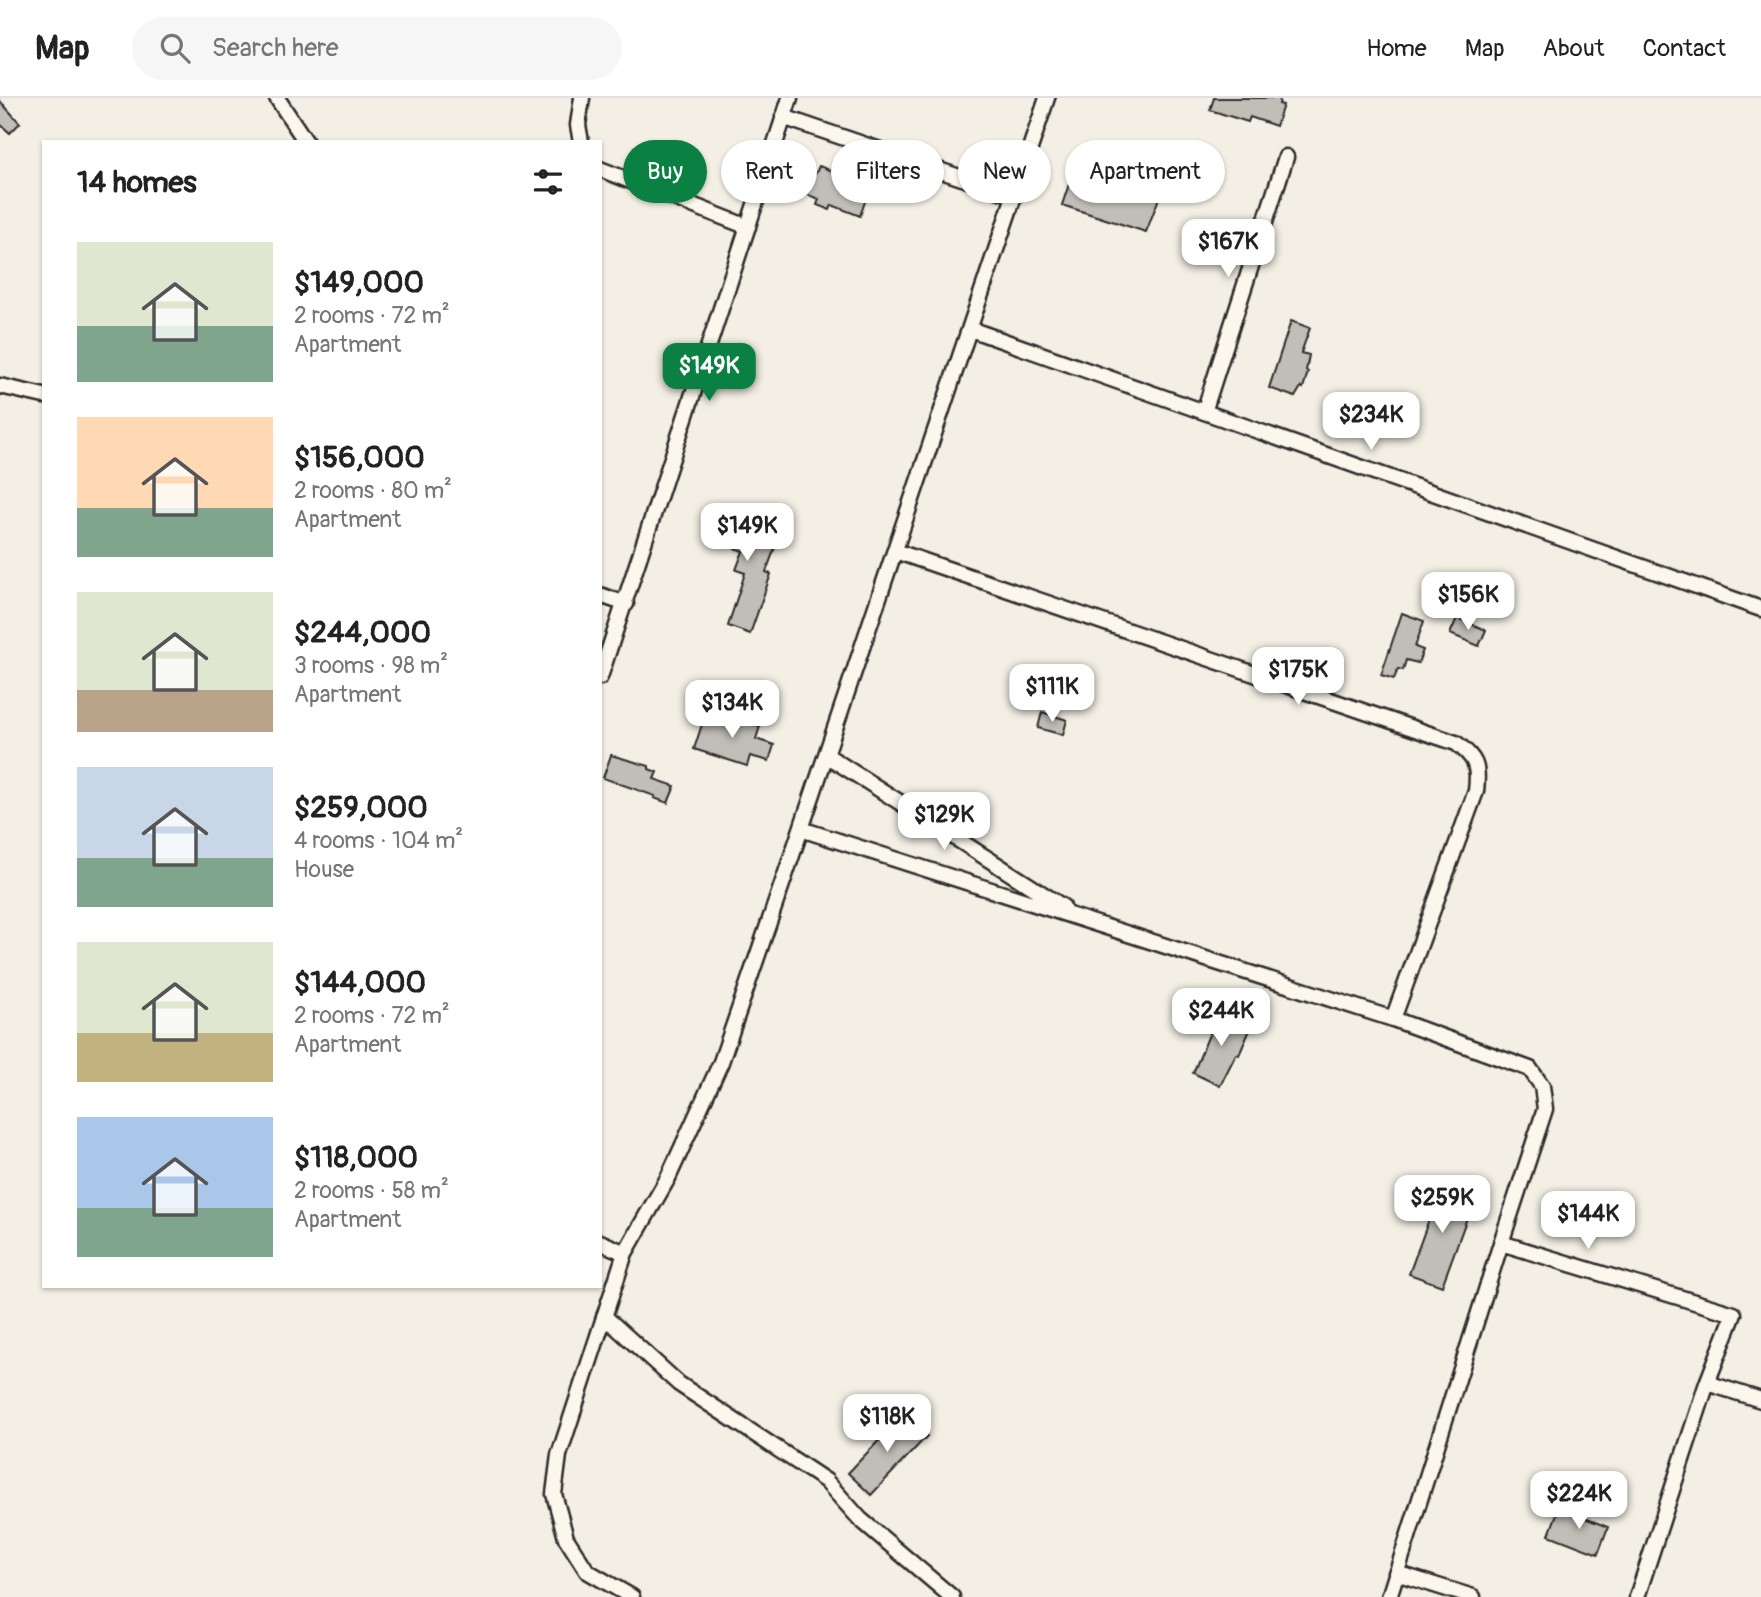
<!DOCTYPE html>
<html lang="en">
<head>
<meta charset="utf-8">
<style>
  :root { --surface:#fff; --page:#f6f6f6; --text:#222; --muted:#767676; --line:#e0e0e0; --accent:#0b8043 }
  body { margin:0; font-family:Pangolin,sans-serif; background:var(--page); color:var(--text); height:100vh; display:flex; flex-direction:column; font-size:26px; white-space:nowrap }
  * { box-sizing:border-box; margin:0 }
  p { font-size:23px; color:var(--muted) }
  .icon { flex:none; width:38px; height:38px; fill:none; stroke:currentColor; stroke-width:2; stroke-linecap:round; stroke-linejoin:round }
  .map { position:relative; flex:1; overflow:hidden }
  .panel { position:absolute; left:42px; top:42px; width:560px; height:1148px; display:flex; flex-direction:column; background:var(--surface); border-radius:0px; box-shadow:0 2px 5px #0004 }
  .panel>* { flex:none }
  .guide { position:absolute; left:623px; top:42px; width:665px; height:63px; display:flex; gap:14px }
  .price { position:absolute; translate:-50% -60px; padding:0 16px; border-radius:14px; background:#fff; color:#222; font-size:23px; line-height:46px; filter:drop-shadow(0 2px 4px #0008) }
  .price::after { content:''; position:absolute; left:50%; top:42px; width:21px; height:16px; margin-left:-10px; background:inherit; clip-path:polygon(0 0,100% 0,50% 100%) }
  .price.active { background:var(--accent); color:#fff }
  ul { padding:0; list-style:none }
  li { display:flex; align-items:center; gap:21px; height:175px; padding:0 35px }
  li span { display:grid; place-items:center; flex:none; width:196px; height:140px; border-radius:0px; color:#555 }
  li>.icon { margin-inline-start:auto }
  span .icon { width:84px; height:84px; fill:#fffc; stroke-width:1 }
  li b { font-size:30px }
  h2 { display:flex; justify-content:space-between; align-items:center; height:84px; padding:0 35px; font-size:30px }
  .chip { padding:0 24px; border-radius:32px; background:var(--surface); box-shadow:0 2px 5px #0004; font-size:24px; line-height:63px }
  .chip.active { background:var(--accent); color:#fff }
  header { display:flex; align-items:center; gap:42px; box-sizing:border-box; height:98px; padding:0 35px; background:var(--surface); border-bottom:2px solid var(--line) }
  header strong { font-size:33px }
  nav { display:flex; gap:38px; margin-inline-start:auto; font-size:24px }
  .search { width:490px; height:63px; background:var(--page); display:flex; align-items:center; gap:18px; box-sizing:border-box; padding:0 24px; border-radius:38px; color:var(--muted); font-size:26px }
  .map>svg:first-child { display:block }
</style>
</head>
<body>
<header>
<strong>Map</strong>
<div class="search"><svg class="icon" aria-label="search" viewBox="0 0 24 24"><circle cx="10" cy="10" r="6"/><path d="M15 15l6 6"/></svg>Search here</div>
<nav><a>Home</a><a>Map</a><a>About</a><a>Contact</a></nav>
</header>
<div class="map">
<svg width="1761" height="1499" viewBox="0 0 1761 1499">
  <rect width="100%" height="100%" fill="#f3efe4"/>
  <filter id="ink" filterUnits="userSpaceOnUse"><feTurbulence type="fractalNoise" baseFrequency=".0143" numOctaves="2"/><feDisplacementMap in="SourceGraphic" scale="14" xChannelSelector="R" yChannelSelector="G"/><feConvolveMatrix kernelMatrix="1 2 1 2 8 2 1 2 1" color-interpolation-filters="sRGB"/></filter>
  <g filter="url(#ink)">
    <path fill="#c0beb6" stroke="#2b2b2b" stroke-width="2" d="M 1214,0 L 1280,0 L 1279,6 L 1283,7 L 1276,28 L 1250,19 L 1248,24 L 1210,12 Z
      M 0,3 L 20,25 L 10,35 L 0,26 Z
      M 1089,66 L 1096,68 L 1097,66 L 1121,74 L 1118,83 L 1128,86 L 1127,89 L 1159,100 L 1146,134 L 1062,107 L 1070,83 L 1076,85 L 1082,68 L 1088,70 Z
      M 819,68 L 869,87 L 866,94 L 868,95 L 860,118 L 832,107 L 830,112 L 817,107 L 819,101 L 798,93 L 807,71 L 816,75 Z
      M 1291,223 L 1310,230 L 1301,255 L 1309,257 L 1306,273 L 1308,274 L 1303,290 L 1301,289 L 1295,299 L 1269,290 Z
      M 715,415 L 734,422 L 736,417 L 781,433 L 766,474 L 771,476 L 750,536 L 728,528 L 745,475 L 736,472 L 743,453 L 706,440 Z
      M 1402,515 L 1424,523 L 1415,549 L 1423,552 L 1418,565 L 1406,562 L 1403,572 L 1398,571 L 1394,581 L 1381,577 Z
      M 1457,520 L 1486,532 L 1479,548 L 1450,536 Z
      M 706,614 L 760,628 L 756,641 L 774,647 L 769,663 L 750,658 L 747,668 L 694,651 Z
      M 1042,614 L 1067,622 L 1063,637 L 1038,630 Z
      M 611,657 L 649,668 L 649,671 L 657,674 L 654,681 L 675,688 L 668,705 L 654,700 L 655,698 L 603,680 Z
      M 1223,912 L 1241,920 L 1238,926 L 1250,932 L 1239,957 L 1236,956 L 1220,988 L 1193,975 L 1211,932 Z
      M 1442,1086 L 1475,1098 L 1442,1188 L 1409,1176 Z
      M 904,1316 L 927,1338 L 871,1397 L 848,1375 Z
      M 1559,1410 L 1608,1429 L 1598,1456 L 1549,1437 Z"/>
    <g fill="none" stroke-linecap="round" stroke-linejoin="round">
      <defs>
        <path id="street" d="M 277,0 L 306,44
          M 1047,0 L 801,731 L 1393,921 L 1530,971 L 1542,988 L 1545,1011 L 1501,1145
          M 783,19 L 1015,98
          M 581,44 L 578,27 L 582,0
          M 600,71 L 748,129
          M 970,231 L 1761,511
          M 0,288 L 44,298
          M 1204,314 L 1286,59
          M 895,453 L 1456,645 C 1476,660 1479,668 1476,693 L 1393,921
          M 600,497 L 626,506
          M 600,579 L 790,0
          M 826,657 L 1063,809
          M 600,1144 L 625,1155
          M 604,1218 L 679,1286 L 826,1383 L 860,1421 L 952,1499
          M 1707,1285 L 1761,1302
          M 1396,1475 L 1473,1499
          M 632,1499 L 587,1473 L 566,1440 L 554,1396 L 559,1357 L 625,1155 L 668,1080 L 721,964 L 801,731
          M 1389,1499 L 1501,1145 L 1734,1216 L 1707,1285 L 1637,1499"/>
      </defs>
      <use href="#street" stroke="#2b2b2b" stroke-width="19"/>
      <use href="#street" stroke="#fbf7ec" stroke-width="14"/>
    </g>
  </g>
</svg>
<b class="price" style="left:1228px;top:181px">$167K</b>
<b class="price active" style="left:709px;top:305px">$149K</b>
<b class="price" style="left:1371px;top:354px">$234K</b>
<b class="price" style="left:747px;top:465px">$149K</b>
<b class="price" style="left:1468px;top:534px">$156K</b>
<b class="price" style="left:1298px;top:609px">$175K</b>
<b class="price" style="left:1052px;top:626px">$111K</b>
<b class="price" style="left:732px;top:642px">$134K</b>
<b class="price" style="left:944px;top:754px">$129K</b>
<b class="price" style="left:1221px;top:950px">$244K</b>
<b class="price" style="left:1442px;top:1137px">$259K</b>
<b class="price" style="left:1588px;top:1153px">$144K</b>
<b class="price" style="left:887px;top:1356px">$118K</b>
<b class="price" style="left:1579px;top:1433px">$224K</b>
<div class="guide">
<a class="chip active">Buy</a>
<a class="chip">Rent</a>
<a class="chip">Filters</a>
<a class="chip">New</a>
<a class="chip">Apartment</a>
</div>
<section class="panel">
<h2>14 homes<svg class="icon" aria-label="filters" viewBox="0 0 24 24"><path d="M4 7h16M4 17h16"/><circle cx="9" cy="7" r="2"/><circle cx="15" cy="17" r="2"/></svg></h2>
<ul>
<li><span style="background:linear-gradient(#dfe7d0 60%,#7fa58c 0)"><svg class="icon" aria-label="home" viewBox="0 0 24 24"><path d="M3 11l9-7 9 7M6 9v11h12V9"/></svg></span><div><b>$149,000</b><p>2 rooms · 72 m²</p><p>Apartment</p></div></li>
<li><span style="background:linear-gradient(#ffd9b3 65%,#7fa58c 0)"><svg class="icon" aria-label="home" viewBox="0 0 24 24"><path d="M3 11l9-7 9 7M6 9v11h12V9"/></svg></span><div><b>$156,000</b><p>2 rooms · 80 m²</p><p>Apartment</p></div></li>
<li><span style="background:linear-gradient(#dfe7d0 70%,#b9a48a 0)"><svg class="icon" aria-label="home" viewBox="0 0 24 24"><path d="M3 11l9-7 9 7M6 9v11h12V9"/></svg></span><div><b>$244,000</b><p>3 rooms · 98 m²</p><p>Apartment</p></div></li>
<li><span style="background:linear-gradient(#c9d6e8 65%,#7fa58c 0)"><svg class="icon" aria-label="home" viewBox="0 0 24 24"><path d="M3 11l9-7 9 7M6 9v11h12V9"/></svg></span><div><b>$259,000</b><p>4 rooms · 104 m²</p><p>House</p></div></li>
<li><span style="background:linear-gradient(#dfe7d0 65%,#c2b280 0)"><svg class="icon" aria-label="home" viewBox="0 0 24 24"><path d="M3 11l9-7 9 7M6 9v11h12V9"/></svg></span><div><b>$144,000</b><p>2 rooms · 72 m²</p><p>Apartment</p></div></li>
<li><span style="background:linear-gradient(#a9c7e8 65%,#7fa58c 0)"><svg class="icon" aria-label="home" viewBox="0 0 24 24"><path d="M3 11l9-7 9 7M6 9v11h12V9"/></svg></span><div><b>$118,000</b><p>2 rooms · 58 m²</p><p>Apartment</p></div></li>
</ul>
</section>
</div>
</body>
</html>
